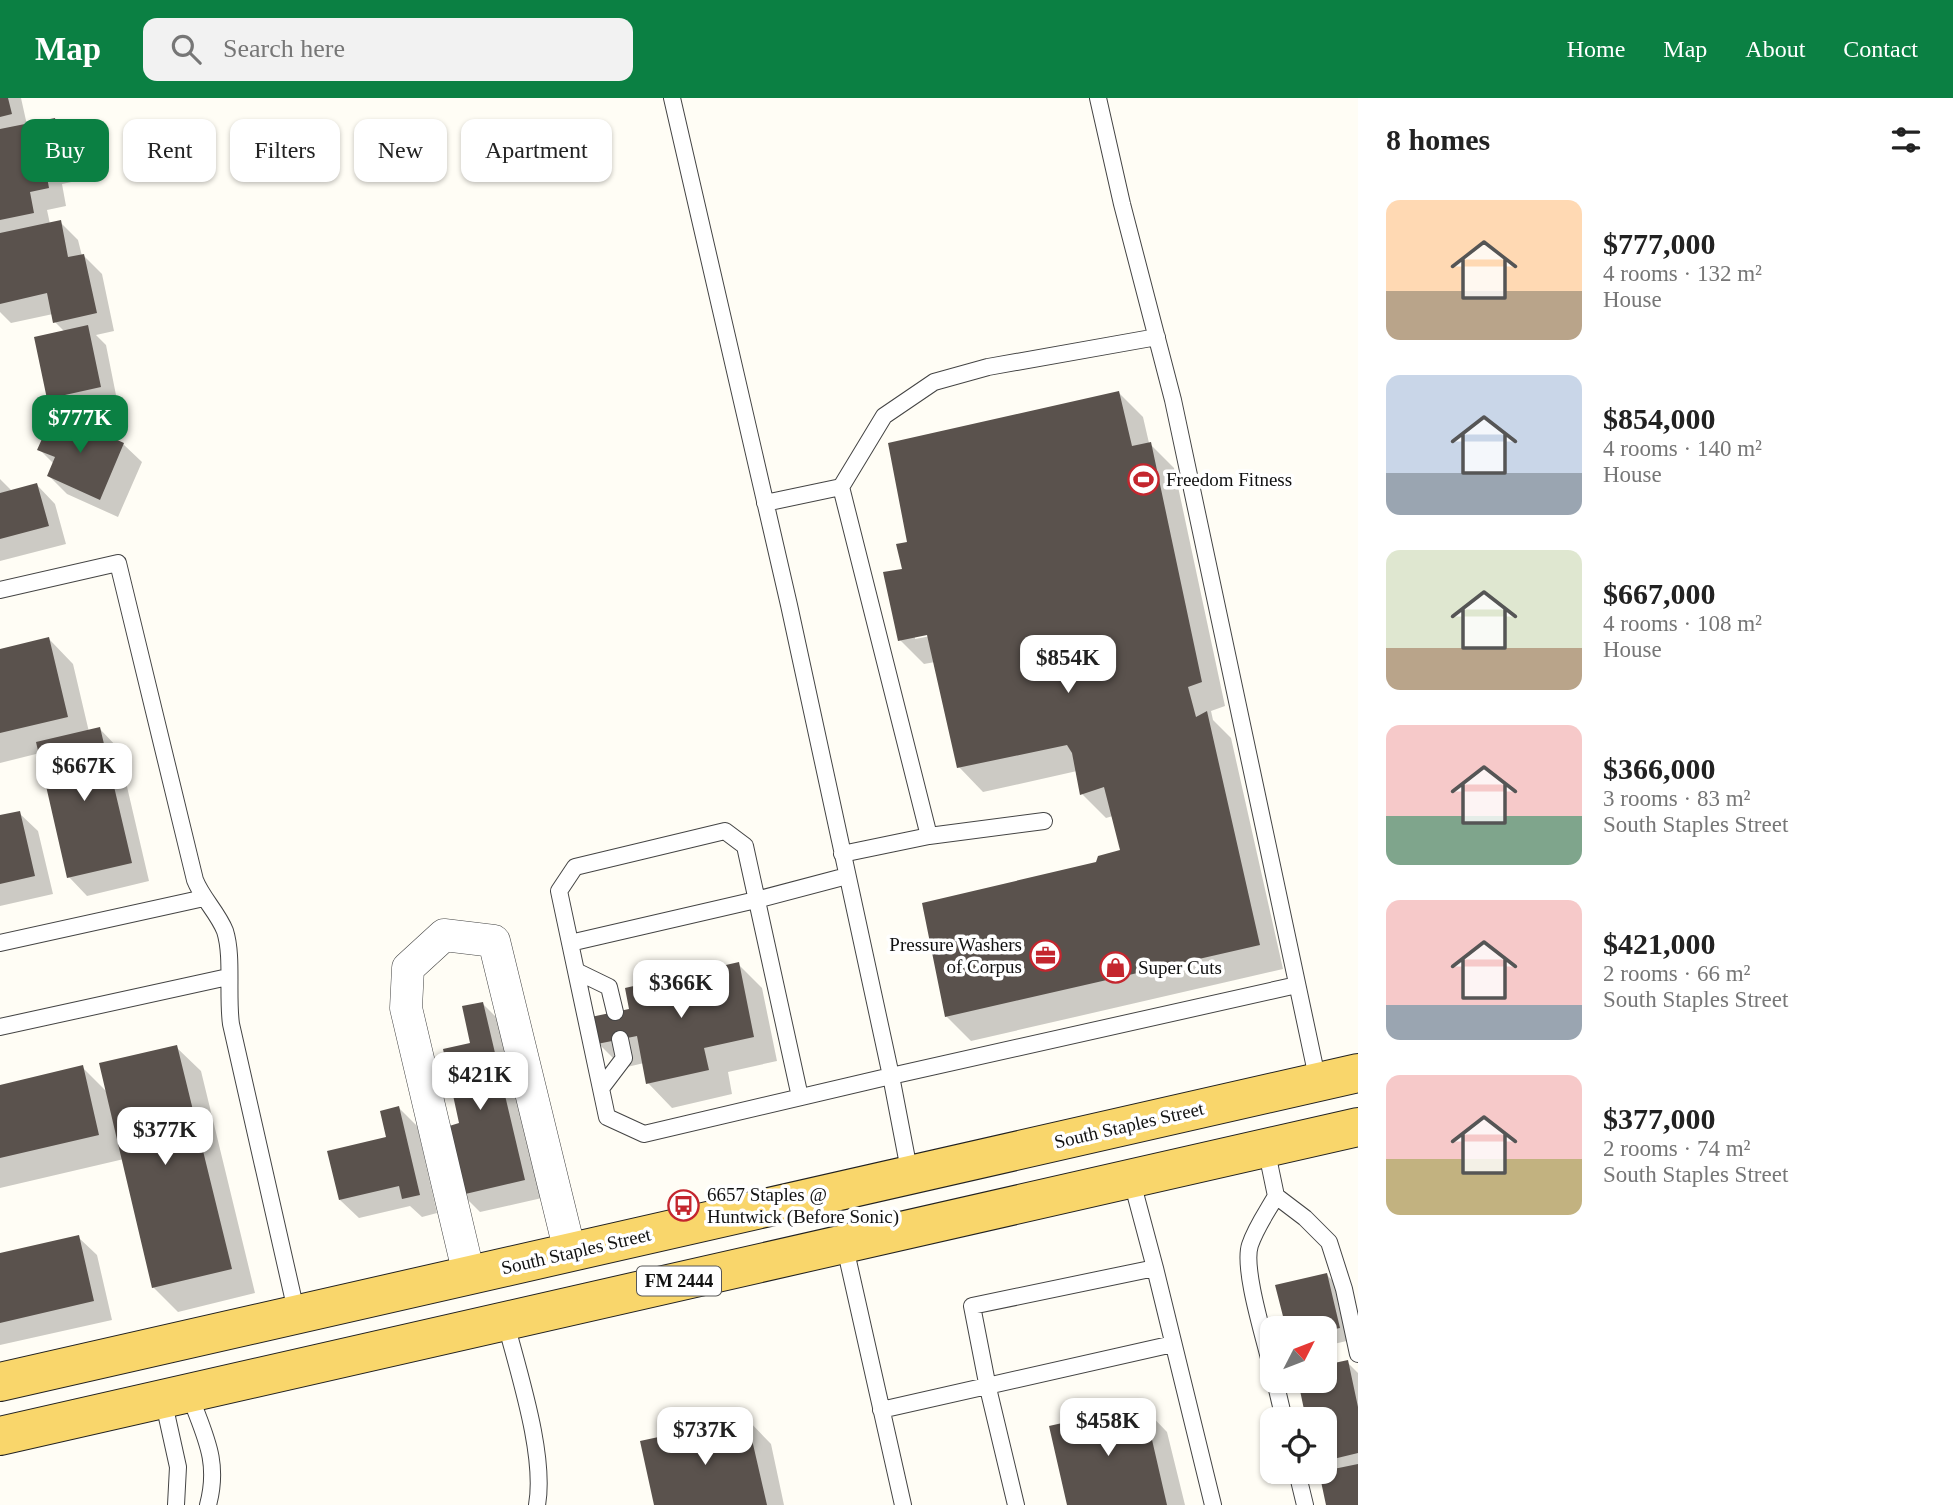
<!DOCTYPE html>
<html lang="en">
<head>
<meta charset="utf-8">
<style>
  :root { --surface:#fff; --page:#f2f2f2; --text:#222; --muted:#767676; --accent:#0b8043 }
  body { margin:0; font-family:Georgia,serif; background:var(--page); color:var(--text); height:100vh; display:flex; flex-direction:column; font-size:26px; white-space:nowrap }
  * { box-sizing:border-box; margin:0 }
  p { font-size:23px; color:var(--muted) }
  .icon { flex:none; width:38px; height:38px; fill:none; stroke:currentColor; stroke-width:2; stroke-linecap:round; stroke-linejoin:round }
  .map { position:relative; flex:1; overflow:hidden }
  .drawer { display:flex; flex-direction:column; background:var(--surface); width:595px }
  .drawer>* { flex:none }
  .top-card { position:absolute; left:21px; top:21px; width:665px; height:63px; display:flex; gap:14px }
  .needle { width:46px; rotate:48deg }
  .buttons { position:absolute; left:1260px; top:1218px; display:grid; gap:14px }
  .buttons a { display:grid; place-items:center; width:77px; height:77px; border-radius:14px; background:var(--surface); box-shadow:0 2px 5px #0004; font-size:35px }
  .price { position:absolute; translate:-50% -60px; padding:0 16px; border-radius:14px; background:#fff; color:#222; font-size:23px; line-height:46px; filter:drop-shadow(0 2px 4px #0008) }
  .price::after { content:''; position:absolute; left:50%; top:42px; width:21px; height:16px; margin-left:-10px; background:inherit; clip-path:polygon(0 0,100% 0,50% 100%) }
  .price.current { background:var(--accent); color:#fff }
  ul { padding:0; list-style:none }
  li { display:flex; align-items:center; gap:21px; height:175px; padding:0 28px }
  li span { display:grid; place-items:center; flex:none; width:196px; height:140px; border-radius:14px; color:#555 }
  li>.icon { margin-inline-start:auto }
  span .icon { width:84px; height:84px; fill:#fffc; stroke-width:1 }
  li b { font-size:30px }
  h2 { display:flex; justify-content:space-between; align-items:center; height:84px; padding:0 28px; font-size:30px }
  .pill { padding:0 24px; border-radius:14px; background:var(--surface); box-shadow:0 2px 5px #0004; font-size:24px; line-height:63px }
  .pill.current { background:var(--accent); color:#fff }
  header { display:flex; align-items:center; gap:42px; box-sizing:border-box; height:98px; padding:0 35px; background:var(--accent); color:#fff }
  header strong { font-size:33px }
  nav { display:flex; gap:38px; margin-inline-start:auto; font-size:24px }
  .search { width:490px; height:63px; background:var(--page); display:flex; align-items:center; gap:18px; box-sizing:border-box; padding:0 24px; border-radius:14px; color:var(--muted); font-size:26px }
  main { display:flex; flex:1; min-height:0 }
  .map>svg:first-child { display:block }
</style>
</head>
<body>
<header>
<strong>Map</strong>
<div class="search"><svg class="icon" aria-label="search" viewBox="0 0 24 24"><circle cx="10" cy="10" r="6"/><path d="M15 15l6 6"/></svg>Search here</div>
<nav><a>Home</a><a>Map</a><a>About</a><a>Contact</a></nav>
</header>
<main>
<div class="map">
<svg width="1358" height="1407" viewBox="0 0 1358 1407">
  <rect width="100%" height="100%" fill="#fffdf5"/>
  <path fill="#0003" fill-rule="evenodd" d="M 0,0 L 21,0 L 27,27 L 54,22 L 73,40 L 81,82 L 62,86 L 66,108 L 47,112 L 50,126 L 60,124 L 78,142 L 82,158 L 84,158 L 102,176 L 114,233 L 96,237 L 106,247 L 118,307 L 67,318 L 48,300 L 65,234 L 55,224 L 53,216 L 11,225 L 0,214 Z
    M 1119,295 L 1143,319 L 1149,345 L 1174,370 L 1225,608 L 1211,613 L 1213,622 L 1231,640 L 1283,871 L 971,943 L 946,918 L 1098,766 L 1122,753 L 1113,718 L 1106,720 L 1082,696 L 1077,673 L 983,694 L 959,669 L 935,564 L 924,566 L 900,542 L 904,472 L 909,445 ZM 915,537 L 936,537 L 915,541 Z
    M 123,346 L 142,364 L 118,419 L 67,396 L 49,378 L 54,366 L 39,351 Z
    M 0,381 L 13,394 L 37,387 L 55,406 L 66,446 L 0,463 Z
    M 49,541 L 73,566 L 89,634 L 100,631 L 118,650 L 149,783 L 87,798 L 69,779 L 40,655 L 0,665 L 0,553 Z
    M 19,715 L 38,733 L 53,796 L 0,808 L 0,719 Z
    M 738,866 L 762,890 L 777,963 L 728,974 L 732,996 L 672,1010 L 648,985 L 644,965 L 623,970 L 598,945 L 631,912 Z
    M 483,906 L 501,924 L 542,1100 L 480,1114 L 462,1096 L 462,1027 L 472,946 Z
    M 176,949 L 201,973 L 255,1195 L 178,1214 L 153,1189 L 124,1061 L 0,1090 L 0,989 L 82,969 L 108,995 Z
    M 399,1010 L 417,1028 L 437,1115 L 422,1119 L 410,1108 L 359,1120 L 340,1102 L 388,1041 Z
    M 78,1139 L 97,1157 L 112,1222 L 0,1247 L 0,1157 Z
    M 1327,1177 L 1339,1189 L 1351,1242 L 1325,1248 L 1325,1230 L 1287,1230 L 1277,1189 Z
    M 1347,1264 L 1358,1275 L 1358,1407 L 1328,1407 L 1325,1321 L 1308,1321 L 1300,1283 L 1325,1283 L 1325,1269 Z
    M 1108,1303 L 1120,1314 L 1143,1309 L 1167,1334 L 1185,1407 L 1069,1407 L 1082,1322 Z
    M 747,1321 L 771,1346 L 784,1407 L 655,1407 Z"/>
  <path fill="#5a524d" d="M 0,0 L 8,0 L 12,16 L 0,19 Z
    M 55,20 L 64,64 L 45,68 L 49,90 L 30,94 L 34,115 L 0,122 L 0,31 Z
    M 61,122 L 68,159 L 84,156 L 97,215 L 53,225 L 47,195 L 0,206 L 0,135 Z
    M 88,227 L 101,289 L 47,301 L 34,239 Z
    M 1119,293 L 1132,348 L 1151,344 L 1202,584 L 1188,589 L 1196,619 L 1207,613 L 1260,847 L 945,919 L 922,805 L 1096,764 L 1098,758 L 1120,752 L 1104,689 L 1080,697 L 1072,655 L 1067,647 L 957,670 L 927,537 L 898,543 L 883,474 L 902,471 L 896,446 L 907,444 L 888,345 Z
    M 54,314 L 124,345 L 100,402 L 47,378 L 55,359 L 37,352 Z
    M 37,385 L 49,428 L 0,441 L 0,395 Z
    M 49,539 L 68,619 L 0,635 L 0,551 Z
    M 100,629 L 132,765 L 67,780 L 36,644 Z
    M 20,713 L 35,778 L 0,786 L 0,717 Z
    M 739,864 L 754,939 L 704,950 L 709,972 L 646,986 L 637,938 L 597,946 L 591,919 L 629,911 L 625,890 Z
    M 483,904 L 525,1082 L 461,1097 L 446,1029 L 459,1025 L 443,951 L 470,945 L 462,908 Z
    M 177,947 L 232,1171 L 152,1190 L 99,965 Z
    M 83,967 L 99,1037 L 0,1060 L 0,987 Z
    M 399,1008 L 420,1097 L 402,1101 L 399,1088 L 339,1102 L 327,1053 L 386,1039 L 380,1013 Z
    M 79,1137 L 94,1203 L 0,1225 L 0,1155 Z
    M 1327,1175 L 1340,1230 L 1325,1233 L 1325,1230 L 1286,1230 L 1275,1187 Z
    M 1348,1262 L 1358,1309 L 1358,1355 L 1325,1363 L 1325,1321 L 1306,1321 L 1298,1283 L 1325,1283 L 1325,1267 Z
    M 1108,1301 L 1111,1314 L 1144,1307 L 1167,1407 L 1067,1407 L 1049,1328 L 1080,1321 L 1077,1307 Z
    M 747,1320 L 767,1407 L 654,1407 L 640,1343 Z
    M 1358,1366 L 1358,1407 L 1326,1407 L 1319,1374 Z"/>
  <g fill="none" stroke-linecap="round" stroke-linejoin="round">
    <defs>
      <path id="service" d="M 672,0 L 789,507 L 891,978 L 910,1077
        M 1098,0 L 1122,106 L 1173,302 L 1318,984
        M 841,389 L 884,318 L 934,284 L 988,269 L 1157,239
        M 765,405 L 841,389 L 929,738
        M 0,492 L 118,465 L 195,782 C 202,800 218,815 225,833 C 233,858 227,897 231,926 L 297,1217
        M 842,756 L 929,738 L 1044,723
        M 0,845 L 204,800
        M 570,845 L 756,802 L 847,778
        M 576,873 L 609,889 L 615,914
        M 0,929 L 228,879
        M 602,989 L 624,960 L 620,941
        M 800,999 L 745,748 L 725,733 L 575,769 L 559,793 L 607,1019 L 644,1036 L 891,978 L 1297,887
        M 1266,1050 L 1276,1098 C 1267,1114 1256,1129 1250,1147 C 1242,1171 1266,1245 1272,1272
        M 1276,1098 L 1305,1120 L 1329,1144 L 1344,1191 L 1358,1256
        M 844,1145 L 903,1407
        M 1155,1170 L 1213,1407
        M 505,1222 C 518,1273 546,1357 537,1407
        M 1275,1283 L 1284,1321
        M 189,1295 C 204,1337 220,1362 208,1407
        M 163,1301 L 178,1369 L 176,1407
        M 881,1312 L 1173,1246
        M 1297,1374 L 1305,1407
        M 1016,1407 L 988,1290 L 972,1208 L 1155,1170 L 1131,1080"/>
      <path id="minor" d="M 469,1177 L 406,910 L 408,870 L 444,837 L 494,843 L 570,1154"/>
      <path id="primary" d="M 0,1284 L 1358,975
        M 0,1338 L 1358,1029"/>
    </defs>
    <use href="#service" stroke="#444" stroke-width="18"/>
    <use href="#minor" stroke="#444" stroke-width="33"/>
    <use href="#primary" stroke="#222" stroke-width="40"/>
    <use href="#service" stroke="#fff" stroke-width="16"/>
    <use href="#minor" stroke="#fff" stroke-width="32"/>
    <use href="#primary" stroke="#f9d66b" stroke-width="38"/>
  </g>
  <defs>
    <symbol id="stadium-ring" viewBox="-11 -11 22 22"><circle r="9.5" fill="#fff" stroke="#c4262e" stroke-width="1.5"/><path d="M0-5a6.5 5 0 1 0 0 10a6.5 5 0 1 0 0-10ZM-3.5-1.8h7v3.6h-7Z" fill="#c4262e"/></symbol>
    <symbol id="office-ring" viewBox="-11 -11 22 22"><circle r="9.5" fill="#fff" stroke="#c4262e" stroke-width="1.5"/><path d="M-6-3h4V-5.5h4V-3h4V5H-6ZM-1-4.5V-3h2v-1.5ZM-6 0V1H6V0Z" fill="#c4262e"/></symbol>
    <symbol id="shop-ring" viewBox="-11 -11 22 22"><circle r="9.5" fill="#fff" stroke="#c4262e" stroke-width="1.5"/><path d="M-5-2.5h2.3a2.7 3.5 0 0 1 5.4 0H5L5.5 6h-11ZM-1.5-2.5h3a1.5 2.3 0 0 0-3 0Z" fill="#c4262e"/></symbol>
    <symbol id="bus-ring" viewBox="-11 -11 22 22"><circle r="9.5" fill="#fff" stroke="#c4262e" stroke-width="1.5"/><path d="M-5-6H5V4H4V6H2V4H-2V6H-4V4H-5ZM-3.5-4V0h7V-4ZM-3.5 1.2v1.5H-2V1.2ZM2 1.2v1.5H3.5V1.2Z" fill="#c4262e"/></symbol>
  </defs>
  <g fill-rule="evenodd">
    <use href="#stadium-ring" x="1126" y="364" width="35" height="35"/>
    <use href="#office-ring" x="1028" y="840" width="35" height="35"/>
    <use href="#shop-ring" x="1098" y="852" width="35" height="35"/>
    <use href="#bus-ring" x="666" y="1090" width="35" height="35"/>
  </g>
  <g text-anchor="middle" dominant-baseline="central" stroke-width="7" stroke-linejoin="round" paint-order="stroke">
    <rect fill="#fff" stroke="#585858" stroke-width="2" x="637" y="1168.5" width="84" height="29" rx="5"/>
    <g font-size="18" font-weight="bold" fill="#111">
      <text x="679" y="1183">FM 2444</text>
    </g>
    <g font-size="19" fill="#111" stroke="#fff" text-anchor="start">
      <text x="1166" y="381">Freedom Fitness</text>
      <text x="1022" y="846" text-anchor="end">Pressure Washers<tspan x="1022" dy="22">of Corpus</tspan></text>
      <text x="1138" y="869">Super Cuts</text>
      <text x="707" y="1096">6657 Staples @<tspan x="707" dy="22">Huntwick (Before Sonic)</tspan></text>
    </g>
    <g font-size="19" fill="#111" stroke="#fff">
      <text transform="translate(1129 1027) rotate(-13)">South Staples Street</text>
      <text transform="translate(576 1153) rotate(-13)">South Staples Street</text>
    </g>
  </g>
</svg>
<div class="buttons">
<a><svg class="needle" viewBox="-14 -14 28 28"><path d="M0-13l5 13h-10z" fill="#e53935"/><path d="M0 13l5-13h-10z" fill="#767676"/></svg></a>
<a><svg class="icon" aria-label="locate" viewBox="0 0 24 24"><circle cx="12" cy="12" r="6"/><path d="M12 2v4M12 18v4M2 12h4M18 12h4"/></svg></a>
</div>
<b class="price current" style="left:80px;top:357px">$777K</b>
<b class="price" style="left:1068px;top:597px">$854K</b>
<b class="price" style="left:84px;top:705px">$667K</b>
<b class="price" style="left:681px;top:922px">$366K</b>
<b class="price" style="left:480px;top:1014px">$421K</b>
<b class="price" style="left:165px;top:1069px">$377K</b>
<b class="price" style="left:1108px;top:1360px">$458K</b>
<b class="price" style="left:705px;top:1369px">$737K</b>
<div class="top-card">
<a class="pill current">Buy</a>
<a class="pill">Rent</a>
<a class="pill">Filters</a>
<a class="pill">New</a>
<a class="pill">Apartment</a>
</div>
</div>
<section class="drawer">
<h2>8 homes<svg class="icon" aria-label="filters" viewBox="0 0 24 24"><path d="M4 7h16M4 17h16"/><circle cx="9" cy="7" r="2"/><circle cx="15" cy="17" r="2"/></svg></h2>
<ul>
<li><span style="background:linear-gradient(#ffd9b3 65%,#b9a48a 0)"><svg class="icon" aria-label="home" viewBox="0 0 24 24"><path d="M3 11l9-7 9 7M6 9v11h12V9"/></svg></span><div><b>$777,000</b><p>4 rooms · 132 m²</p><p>House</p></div></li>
<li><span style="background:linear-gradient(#c9d6e8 70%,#9aa5b1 0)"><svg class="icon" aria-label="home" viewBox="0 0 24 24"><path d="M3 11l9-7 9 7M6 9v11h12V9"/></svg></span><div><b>$854,000</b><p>4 rooms · 140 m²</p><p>House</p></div></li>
<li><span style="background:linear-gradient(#dfe7d0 70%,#b9a48a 0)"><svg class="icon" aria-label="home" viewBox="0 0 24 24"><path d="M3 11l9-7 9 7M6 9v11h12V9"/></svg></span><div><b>$667,000</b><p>4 rooms · 108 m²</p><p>House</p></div></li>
<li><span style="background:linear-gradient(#f6c9c9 65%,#7fa58c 0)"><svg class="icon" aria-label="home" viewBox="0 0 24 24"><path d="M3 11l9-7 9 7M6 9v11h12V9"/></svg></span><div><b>$366,000</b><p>3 rooms · 83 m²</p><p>South Staples Street</p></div></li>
<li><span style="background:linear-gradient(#f6c9c9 75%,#9aa5b1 0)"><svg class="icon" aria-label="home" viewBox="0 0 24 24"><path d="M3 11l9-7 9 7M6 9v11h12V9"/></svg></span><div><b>$421,000</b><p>2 rooms · 66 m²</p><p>South Staples Street</p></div></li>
<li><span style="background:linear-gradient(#f6c9c9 60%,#c2b280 0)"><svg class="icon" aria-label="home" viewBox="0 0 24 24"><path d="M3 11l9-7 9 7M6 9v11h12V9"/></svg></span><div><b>$377,000</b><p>2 rooms · 74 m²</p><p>South Staples Street</p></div></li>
</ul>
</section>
</main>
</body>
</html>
